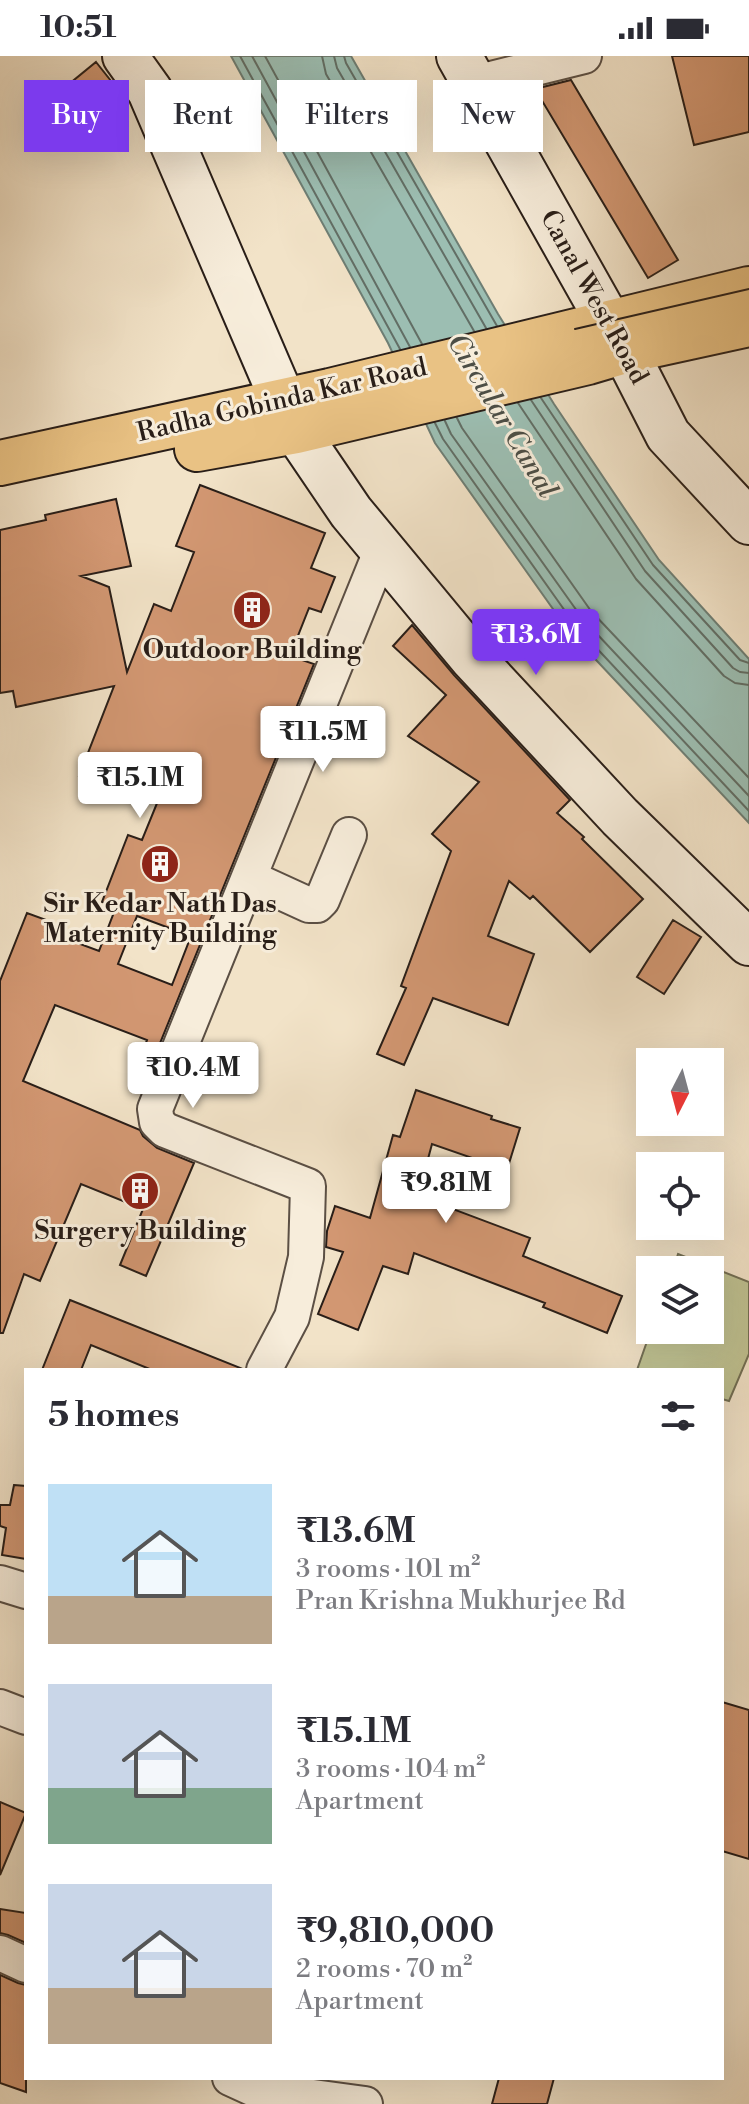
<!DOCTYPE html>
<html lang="en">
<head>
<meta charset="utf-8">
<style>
  :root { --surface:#fff; --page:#f7f7f7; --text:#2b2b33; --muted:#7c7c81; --accent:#7c3aed }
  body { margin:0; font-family:"Libre Bodoni",serif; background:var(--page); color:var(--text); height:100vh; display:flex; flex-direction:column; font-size:30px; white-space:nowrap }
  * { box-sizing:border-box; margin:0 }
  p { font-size:26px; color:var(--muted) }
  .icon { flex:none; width:44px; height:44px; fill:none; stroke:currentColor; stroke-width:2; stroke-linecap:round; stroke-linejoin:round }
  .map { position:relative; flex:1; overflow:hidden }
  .sheet { position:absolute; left:24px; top:1312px; width:700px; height:712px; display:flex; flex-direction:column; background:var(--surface); border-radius:0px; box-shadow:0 8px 32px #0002 }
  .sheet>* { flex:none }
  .guide { position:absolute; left:24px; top:24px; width:702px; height:72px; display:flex; gap:16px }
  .needle { width:52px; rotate:186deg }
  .buttons { position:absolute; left:636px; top:992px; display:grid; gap:16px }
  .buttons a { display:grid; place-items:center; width:88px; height:88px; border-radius:0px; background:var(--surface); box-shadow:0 8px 32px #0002; font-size:40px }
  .price { position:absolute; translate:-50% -68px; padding:0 18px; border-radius:8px; background:#fff; color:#222; font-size:26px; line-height:52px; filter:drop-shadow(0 2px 4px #0008) }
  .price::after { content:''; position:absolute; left:50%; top:48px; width:24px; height:18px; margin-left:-12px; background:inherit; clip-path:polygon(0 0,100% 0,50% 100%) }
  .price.active { background:var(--accent); color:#fff }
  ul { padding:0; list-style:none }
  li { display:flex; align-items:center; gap:24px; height:200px; padding:0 24px }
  li span { display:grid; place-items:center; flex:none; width:224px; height:160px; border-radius:0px; color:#555 }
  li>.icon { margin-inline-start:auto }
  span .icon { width:96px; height:96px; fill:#fffc; stroke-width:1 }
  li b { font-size:34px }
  h2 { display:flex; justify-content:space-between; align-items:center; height:96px; padding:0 24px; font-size:34px }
  .pill { padding:0 28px; border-radius:0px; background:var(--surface); box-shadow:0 8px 32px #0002; font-size:28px; line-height:72px }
  .pill.active { background:var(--accent); color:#fff }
  .status { display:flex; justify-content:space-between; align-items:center; height:56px; padding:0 40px; background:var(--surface); direction:ltr }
  .status svg { height:22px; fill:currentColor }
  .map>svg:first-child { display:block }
</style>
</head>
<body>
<div class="status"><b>10:51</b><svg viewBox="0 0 49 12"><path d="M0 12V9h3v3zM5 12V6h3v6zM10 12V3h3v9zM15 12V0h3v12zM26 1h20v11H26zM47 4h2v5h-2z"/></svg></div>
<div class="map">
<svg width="749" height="2048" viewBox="0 0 749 2048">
  <rect width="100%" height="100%" fill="#f2e3c8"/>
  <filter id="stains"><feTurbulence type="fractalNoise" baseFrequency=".0025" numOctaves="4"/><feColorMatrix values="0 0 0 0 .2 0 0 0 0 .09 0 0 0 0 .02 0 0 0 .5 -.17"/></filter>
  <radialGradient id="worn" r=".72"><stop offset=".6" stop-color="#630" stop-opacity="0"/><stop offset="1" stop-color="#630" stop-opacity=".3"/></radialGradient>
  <path fill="#c0c292" stroke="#747055" stroke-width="2" d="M 678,1198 L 749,1226 L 749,1298 L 729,1345 L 722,1343 L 722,1314 L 637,1314 L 651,1274 L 710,1274 L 710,1214 L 673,1214 Z"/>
  <path fill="#9cbeb2" stroke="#6e7e74" stroke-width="2" d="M 231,0 L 351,0 L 498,258 L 554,348 L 659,504 L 749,603 L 749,767 L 568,574 L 435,387 L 388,287 Z"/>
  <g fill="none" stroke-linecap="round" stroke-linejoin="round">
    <path stroke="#626e65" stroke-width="2" d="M 240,0 L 400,293
      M 252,0 L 410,291
      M 265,0 L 422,288
      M 322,0 L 326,18 L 474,275
      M 334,0 L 337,12 L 486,272
      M 344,0 L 346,7 L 497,270
      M 541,342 L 653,509 L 740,604 L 749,607
      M 531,344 L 645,515 L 733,612 L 740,616 L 749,617
      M 518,347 L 636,523 L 724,620 L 735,627 L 749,629
      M 457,362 L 462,372 L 591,555 L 749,722
      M 445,365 L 451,378 L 582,562 L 749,740
      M 435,367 L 443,383 L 575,569 L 749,755"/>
  </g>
  <path fill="#d29772" stroke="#291e18" stroke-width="2" fill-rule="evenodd" d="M 672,0 L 749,0 L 749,76 L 694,89 Z
    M 96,6 L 119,35 L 54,88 L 30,60 Z
    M 571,24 L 678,204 L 648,222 L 535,33 Z
    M 200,429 L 325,477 L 311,512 L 335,521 L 321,556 L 309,552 L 290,600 L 314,608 L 152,1007 L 140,1002 L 147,984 L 55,949 L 23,1025 L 140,1074 L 143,1080 L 157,1092 L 194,1107 L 146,1220 L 120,1209 L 143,1153 L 81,1128 L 40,1225 L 24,1218 L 3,1277 L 0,1277 L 0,925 L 27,857 L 49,865 L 45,875 L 99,895 L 116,851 L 102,846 L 128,779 L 142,784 L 162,735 L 111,715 L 105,730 L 79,720 L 114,630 L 16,651 L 13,635 L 0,637 L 0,474 L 46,464 L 45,459 L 116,443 L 131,510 L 81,520 L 109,531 L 127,616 L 154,548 L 171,555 L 194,496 L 176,490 ZM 137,860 L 191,880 L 172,929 L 118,908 Z
    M 412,569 L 454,619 L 570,744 L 557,757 L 584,781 L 582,783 L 643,843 L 590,896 L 533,840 L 530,843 L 509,825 L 488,880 L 534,898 L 508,969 L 433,942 L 404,1009 L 377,998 L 406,932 L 401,930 L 451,795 L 432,778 L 479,726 L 408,680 L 446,639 L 393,590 Z
    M 673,864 L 701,881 L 664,938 L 637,921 Z
    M 416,1034 L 492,1060 L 491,1063 L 520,1072 L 506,1117 L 483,1109 L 484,1106 L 432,1088 L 418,1140 L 530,1182 L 523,1200 L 622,1240 L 607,1277 L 543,1251 L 545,1247 L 414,1197 L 408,1218 L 383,1210 L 358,1274 L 318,1258 L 343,1196 L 326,1191 L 327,1175 L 335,1150 L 370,1162 L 393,1079 L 400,1081 Z
    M 70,1244 L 243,1313 L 242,1314 L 152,1314 L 91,1289 L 81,1314 L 42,1314 Z
    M 14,1429 L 26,1430 L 26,1503 L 2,1499 L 6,1472 L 0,1470 L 0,1449 L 10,1449 Z
    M 722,1646 L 749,1654 L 749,1803 L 722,1795 Z
    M 0,1746 L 26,1757 L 0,1819 Z
    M 0,1853 L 26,1857 L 26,1887 L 8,1879 L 0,1877 Z
    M 0,1919 L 18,1927 L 26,1929 L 26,2036 L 0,2027 Z
    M 499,2022 L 554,2022 L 547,2048 L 492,2048 Z"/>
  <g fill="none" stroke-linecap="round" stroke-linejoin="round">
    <defs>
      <path id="street" d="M 475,27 L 584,0
        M 250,822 L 309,849 L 317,849 L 322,844 L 349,779
        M 264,1314 L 292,1261 L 306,1201 L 308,1130 L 165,1074 L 157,1066 L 155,1053 L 382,493
        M 0,1527 L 26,1535
        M 0,1651 L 26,1661
        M 0,1897 L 26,1909
        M 230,2022 L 254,2033 L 365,2048"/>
      <path id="secondary" d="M 125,0 L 150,35 L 296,375 L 351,456 L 472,602 L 620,761 L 749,887
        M 459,0 L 625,295 L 668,379 L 749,466"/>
      <path id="primary" d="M 197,393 L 296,375 L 588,306 L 625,295 L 749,268
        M 0,407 L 330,335 L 749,233"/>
    </defs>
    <use href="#street" stroke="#5b4f44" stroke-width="38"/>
    <use href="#secondary" stroke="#291e18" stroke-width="48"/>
    <use href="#primary" stroke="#291e18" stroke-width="48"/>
    <use href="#street" stroke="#f7eddb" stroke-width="34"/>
    <use href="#secondary" stroke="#f7eddb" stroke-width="44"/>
    <use href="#primary" stroke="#e9c284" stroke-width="44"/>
    <path stroke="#291e18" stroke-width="2" d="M 575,273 L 749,233"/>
  </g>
  <defs>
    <symbol id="building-disc" viewBox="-11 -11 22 22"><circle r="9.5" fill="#8f2418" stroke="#f7eddb"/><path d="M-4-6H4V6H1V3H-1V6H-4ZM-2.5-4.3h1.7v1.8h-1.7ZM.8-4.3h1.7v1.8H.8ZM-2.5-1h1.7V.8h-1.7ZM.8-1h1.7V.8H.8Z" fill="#fff"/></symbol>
  </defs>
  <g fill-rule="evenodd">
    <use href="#building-disc" x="230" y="532" width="44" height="44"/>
    <use href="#building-disc" x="138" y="786" width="44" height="44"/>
    <use href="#building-disc" x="118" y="1113" width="44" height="44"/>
  </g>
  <g text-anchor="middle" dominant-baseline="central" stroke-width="6" stroke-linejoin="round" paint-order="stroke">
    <g font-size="26" fill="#291e18" stroke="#f7eddb">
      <text transform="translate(594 241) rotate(61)">Canal West Road</text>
      <text transform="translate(282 344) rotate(-13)">Radha Gobinda Kar Road</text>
    </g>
    <g font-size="26" font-weight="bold" fill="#291e18" stroke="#f7eddb">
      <text x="252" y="594">Outdoor Building</text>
      <text x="160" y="848">Sir Kedar Nath Das<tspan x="160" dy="30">Maternity Building</tspan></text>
      <text x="140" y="1175">Surgery Building</text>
    </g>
    <g font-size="28" font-style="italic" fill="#4c4e46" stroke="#f7eddb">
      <text transform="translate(502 360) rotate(59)">Circular Canal</text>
    </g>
  </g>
  <rect width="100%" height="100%" filter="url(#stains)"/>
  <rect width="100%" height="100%" fill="url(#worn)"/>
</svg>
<div class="buttons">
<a><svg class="needle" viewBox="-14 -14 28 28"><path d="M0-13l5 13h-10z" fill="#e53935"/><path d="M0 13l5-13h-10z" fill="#7c7c81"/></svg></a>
<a><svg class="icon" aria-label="locate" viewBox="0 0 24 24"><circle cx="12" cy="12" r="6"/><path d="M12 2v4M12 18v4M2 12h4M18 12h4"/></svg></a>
<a><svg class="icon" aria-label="layers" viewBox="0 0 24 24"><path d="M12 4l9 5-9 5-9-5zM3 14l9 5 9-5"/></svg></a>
</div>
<b class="price active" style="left:536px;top:621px">₹13.6M</b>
<b class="price" style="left:323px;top:718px">₹11.5M</b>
<b class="price" style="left:140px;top:764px">₹15.1M</b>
<b class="price" style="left:193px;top:1054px">₹10.4M</b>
<b class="price" style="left:446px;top:1169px">₹9.81M</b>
<div class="guide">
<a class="pill active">Buy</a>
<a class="pill">Rent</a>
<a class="pill">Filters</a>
<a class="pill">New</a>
</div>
<section class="sheet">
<h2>5 homes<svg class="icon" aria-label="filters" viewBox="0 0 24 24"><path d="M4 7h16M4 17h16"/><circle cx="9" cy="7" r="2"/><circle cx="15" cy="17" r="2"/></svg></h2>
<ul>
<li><span style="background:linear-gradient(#bfe0f5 70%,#b9a48a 0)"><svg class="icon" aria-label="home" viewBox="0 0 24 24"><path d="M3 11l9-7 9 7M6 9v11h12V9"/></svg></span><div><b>₹13.6M</b><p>3 rooms · 101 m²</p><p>Pran Krishna Mukhurjee Rd</p></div></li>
<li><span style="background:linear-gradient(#c9d6e8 65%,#7fa58c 0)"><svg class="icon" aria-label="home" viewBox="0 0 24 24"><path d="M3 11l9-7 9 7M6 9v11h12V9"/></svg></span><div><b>₹15.1M</b><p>3 rooms · 104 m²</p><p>Apartment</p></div></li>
<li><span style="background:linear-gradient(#c9d6e8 65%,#b9a48a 0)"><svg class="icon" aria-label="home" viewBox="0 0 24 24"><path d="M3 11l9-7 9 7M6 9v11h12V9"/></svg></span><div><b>₹9,810,000</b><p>2 rooms · 70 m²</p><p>Apartment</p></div></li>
</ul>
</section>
</div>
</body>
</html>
